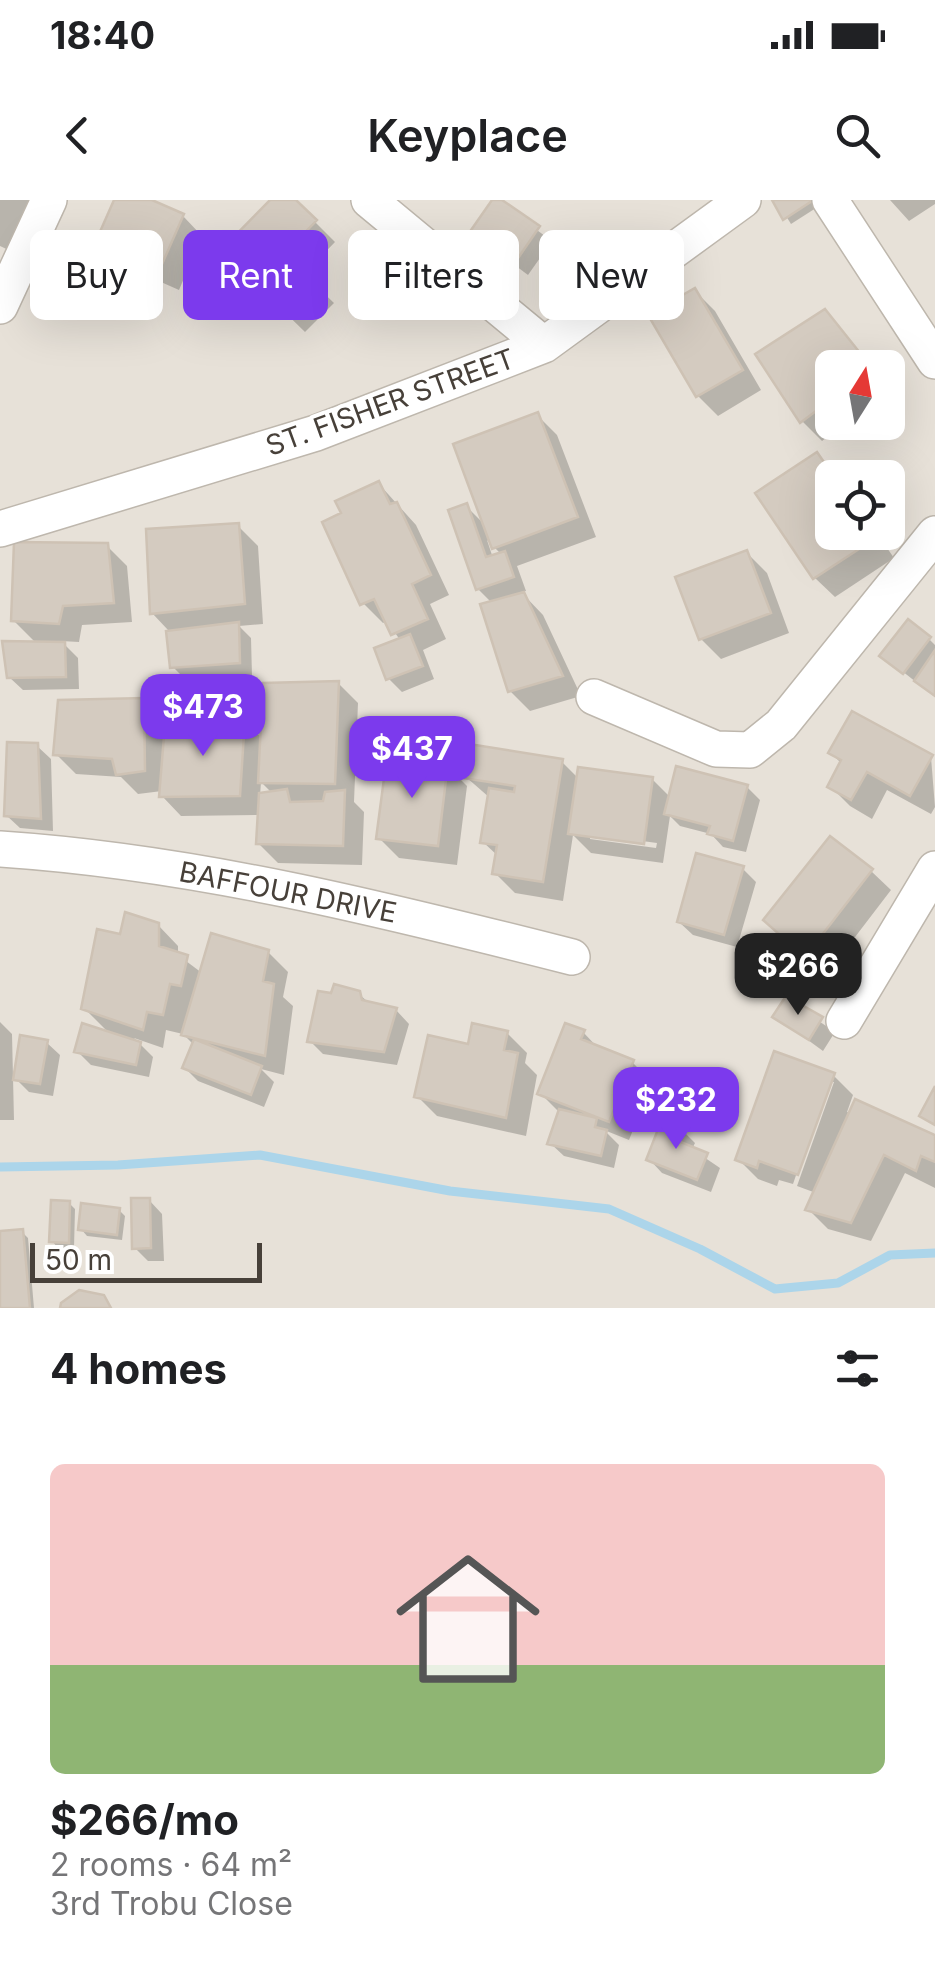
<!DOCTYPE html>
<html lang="en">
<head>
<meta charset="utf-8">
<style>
  :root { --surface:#fff; --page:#f2f2f2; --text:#202124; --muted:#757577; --accent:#7c3aed }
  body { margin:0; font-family:Inter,sans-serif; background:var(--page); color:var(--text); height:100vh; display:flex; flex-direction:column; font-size:38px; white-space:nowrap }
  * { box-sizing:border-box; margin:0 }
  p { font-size:32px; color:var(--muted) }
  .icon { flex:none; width:55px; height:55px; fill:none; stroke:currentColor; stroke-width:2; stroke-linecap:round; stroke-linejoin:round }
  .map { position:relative; height:1108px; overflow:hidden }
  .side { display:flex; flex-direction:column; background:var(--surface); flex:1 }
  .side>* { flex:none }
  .banner { position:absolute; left:30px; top:30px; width:875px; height:90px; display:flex; gap:20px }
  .needle { width:65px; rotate:11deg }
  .fabs { position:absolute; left:815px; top:150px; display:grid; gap:20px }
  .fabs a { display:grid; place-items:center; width:90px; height:90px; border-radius:15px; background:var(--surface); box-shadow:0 10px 40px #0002; font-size:50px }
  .scale { position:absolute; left:30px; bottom:25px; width:232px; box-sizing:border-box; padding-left:10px; border:5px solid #474039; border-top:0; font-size:28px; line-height:35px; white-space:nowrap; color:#474039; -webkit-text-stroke:8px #fff; paint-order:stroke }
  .price { position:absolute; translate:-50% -85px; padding:0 22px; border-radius:20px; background:var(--accent); color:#fff; font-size:32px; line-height:65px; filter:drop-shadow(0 2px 5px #0008) }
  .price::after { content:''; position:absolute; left:50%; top:60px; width:30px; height:22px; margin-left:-15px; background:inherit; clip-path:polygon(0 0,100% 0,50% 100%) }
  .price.current { background:#222; color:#fff }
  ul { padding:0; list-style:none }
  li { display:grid; align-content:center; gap:20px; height:530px; padding:0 50px }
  li span { display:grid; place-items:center; height:310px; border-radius:15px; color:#555 }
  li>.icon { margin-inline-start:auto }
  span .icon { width:180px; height:180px; fill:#fffc; stroke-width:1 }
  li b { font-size:42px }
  h2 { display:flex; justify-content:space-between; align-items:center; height:120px; padding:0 50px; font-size:42px }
  .pill { padding:0 35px; border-radius:15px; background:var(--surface); box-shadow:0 10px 40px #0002; font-size:35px; line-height:90px }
  .pill.current { background:var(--accent); color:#fff }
  .status { display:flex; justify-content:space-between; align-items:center; height:70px; padding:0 50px; background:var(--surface); direction:ltr }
  .status svg { height:28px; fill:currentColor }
  header { display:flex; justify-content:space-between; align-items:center; height:130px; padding:0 50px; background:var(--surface); font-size:45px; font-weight:600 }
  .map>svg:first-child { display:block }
</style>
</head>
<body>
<div class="status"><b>18:40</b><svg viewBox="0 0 49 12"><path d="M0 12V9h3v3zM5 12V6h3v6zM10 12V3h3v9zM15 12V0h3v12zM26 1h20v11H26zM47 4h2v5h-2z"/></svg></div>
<header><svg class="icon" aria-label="back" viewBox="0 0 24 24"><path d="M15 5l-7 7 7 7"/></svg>Keyplace<svg class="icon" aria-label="search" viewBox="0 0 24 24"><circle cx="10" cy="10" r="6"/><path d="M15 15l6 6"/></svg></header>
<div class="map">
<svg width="935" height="1108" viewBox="0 0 935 1108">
  <rect width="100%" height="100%" fill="#f3f0ea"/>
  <path fill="#e7e1d8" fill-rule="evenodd" d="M 0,0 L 935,0 L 935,1108 L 0,1108 ZM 832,168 L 888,168 L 888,222 L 832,222 ZM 832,278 L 888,278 L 888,332 L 832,332 Z"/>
  <path fill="#0003" fill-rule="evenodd" d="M 0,0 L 40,0 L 15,53 L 0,46 Z
    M 117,0 L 145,0 L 183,16 L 202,36 L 179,90 L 118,63 L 98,43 Z
    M 274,0 L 293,0 L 335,42 L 304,74 L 334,103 L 305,132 L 223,52 Z
    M 495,0 L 552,41 L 528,75 L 472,33 Z
    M 776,0 L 810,0 L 816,8 L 791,24 Z
    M 890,0 L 935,0 L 935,4 L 909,21 Z
    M 695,91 L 715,111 L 761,190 L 718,216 L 698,196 Z
    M 824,112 L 873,168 L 832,168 L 832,222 L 847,222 L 822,241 L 802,221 Z
    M 537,215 L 557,235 L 596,337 L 517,366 L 526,391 L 521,392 L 543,415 L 581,496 L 530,511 L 510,491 L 492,403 L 478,389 L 466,306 L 487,327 ZM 487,340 L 502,355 L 493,358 Z
    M 816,255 L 838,278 L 832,278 L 832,332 L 876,332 L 894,358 L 835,397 L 815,378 L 758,294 Z
    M 379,284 L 416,325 L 449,395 L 430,404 L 446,439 L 423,450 L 434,479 L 402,492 L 388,478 L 400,440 L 387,421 L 383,423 L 363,403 L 344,315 Z
    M 238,326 L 258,346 L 263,424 L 239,426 L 251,438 L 252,476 L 186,480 L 173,467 L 168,430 L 152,413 Z
    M 107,346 L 127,366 L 132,422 L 82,425 L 79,442 L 61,441 L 78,458 L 79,489 L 23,490 L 9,477 L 37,444 L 13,420 Z
    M 747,353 L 767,373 L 789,433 L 721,459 L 701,439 Z
    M 929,439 L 935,445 L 935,497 L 883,456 Z
    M 338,483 L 358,503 L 354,602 L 364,612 L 362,665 L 278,663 L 258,643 L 260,615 L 181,616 L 162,596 L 162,591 L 138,594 L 121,577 L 76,574 L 56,554 L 143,500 L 163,520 L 163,526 L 244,520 L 263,539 ZM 261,582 L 273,594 L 260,596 Z
    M 37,546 L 51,559 L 53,631 L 20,628 L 6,615 Z
    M 831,553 L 931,557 L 935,607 L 931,614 L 887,590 L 872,619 L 850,606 L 830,586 L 842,564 Z
    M 561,561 L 579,579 L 652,579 L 671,598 L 747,587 L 760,600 L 746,652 L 723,647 L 711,634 L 680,626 L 670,616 L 663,663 L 591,653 L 573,635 L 563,701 L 515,693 L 495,673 L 498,656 L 483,642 L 490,598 L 466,577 ZM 590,634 L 657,643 L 656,648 L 590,639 Z
    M 447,566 L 467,586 L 457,665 L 399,658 L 379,638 Z
    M 742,668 L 756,682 L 737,747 L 693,735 L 679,722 Z
    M 871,671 L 891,690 L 826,775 L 786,740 Z
    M 158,725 L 178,746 L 178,755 L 202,773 L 268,752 L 288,772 L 283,797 L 293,806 L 284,875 L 261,869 L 274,882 L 264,907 L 198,881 L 185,868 L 194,845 L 183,834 L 166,830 L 163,848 L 134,838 L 153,857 L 149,877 L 91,865 L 77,851 L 110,834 L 84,808 L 122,737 Z
    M 358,793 L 370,804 L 396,810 L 409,824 L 397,865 L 323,854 L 310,841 Z
    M 786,799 L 835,832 L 823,851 L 775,816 Z
    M 0,822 L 12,834 L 14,920 L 0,920 Z
    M 583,832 L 600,850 L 632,862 L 652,882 L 629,940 L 604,930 L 619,945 L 614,968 L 564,956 L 550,943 L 561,914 L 540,893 Z
    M 507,833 L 527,853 L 525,863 L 537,875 L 526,936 L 437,916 L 417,896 L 469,847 Z
    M 46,842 L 60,855 L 53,896 L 29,892 L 14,877 Z
    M 833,875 L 853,895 L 847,912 L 935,938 L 935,988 L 905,973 L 871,1041 L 828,1029 L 808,1009 L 816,993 L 797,986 L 834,882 L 828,882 L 793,984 L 779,980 L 777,986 L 758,979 L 738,959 Z
    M 681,929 L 695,943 L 692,949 L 720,968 L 711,992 L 662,973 L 649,959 Z
    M 149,1000 L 162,1014 L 164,1061 L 148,1061 L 135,1048 Z
    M 69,1003 L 75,1009 L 74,1048 L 58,1048 L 52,1041 Z
    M 119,1010 L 125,1016 L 122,1040 L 87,1036 L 81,1029 Z
    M 22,1032 L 28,1038 L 34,1108 L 0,1108 L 0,1034 Z"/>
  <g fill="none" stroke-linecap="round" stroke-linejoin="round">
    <path stroke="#acd5ea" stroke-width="9" d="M 0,967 L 118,965 L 260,955 L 450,991 L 609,1009 L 700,1049 L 775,1089 L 838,1083 L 890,1055 L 935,1053"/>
  </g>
  <path fill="#d4cbc0" stroke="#cec2b4" stroke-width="2.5" d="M 114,0 L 152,0 L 184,14 L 159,71 L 95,43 Z
    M 270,0 L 296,0 L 317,20 L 286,52 L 316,82 L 283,114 L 219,52 Z
    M 492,0 L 502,0 L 540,26 L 514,64 L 469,33 Z
    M 772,0 L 811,0 L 812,1 L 783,20 Z
    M 695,88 L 743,170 L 696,197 L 648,115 Z
    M 825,109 L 872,168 L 832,168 L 832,199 L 800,223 L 755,154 Z
    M 538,212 L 578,317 L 492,349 L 453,244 Z
    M 817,252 L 835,278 L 832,332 L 872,332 L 876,338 L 813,379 L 755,293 Z
    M 379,281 L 390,304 L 397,302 L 431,375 L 412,384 L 428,419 L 391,435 L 374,399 L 360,405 L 322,322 L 341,313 L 335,301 Z
    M 467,303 L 486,357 L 505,351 L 514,377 L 476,390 L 448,310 Z
    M 239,323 L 245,404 L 150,414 L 146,329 Z
    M 14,342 L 108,343 L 114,403 L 63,406 L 59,424 L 11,421 Z
    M 747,350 L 771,413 L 699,440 L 675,377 Z
    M 524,392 L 563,476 L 508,492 L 480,404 Z
    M 908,419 L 931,437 L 903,474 L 879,456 Z
    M 239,422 L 240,463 L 170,468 L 166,431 Z
    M 410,434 L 423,466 L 386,480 L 374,448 Z
    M 2,441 L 65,442 L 66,477 L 7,478 Z
    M 935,450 L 935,496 L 914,481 Z
    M 339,481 L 335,584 L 258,583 L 263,483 Z
    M 144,498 L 145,571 L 116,575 L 112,559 L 53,555 L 58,500 Z
    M 852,511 L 933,555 L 910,596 L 867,572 L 851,600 L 827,587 L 841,560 L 828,553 Z
    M 245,518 L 240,596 L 159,597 L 165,524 Z
    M 7,542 L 38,543 L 41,619 L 4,616 Z
    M 469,544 L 563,559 L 543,682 L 492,674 L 497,645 L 480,643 L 489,588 L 514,592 L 515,586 L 463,578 Z
    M 387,556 L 448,563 L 438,646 L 376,639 Z
    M 676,566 L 748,585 L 733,641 L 707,634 L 710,626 L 664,614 Z
    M 578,567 L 653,577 L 644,644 L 568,634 Z
    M 287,589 L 290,602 L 323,601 L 325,592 L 345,590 L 343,646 L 256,644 L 259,593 Z
    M 830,636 L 873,669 L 805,757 L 763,720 Z
    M 696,653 L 744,666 L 724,735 L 677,722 Z
    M 125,712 L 159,723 L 159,746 L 188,755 L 181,786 L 170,784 L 163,815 L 147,812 L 143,830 L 81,809 L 97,729 L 120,734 Z
    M 211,733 L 269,750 L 263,781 L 274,784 L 265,856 L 181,835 Z
    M 334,784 L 360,791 L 362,800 L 397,808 L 384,852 L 307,842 L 318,791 L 331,793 Z
    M 786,796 L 823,817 L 809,840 L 772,817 Z
    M 82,823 L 141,842 L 136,865 L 74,852 Z
    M 472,823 L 508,831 L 504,850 L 518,853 L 506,918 L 414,897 L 428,835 L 468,844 Z
    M 565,823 L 585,830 L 581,839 L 634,860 L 609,922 L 537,894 Z
    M 20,835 L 48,840 L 40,884 L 13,880 Z
    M 194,839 L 262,866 L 251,895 L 182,868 Z
    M 774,851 L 835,873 L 798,975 L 759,961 L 757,968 L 735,960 Z
    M 935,886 L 935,925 L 919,916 Z
    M 855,899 L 935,935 L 935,962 L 921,956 L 916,971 L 884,955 L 851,1023 L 805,1010 Z
    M 559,909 L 597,918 L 595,927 L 607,930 L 601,956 L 547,944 Z
    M 662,919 L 683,927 L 678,941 L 708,953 L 697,980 L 646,960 Z
    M 131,998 L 150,998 L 151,1048 L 132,1049 Z
    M 51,1000 L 70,1001 L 69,1043 L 49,1042 Z
    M 81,1003 L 120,1008 L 117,1035 L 78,1030 Z
    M 23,1029 L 30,1108 L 0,1108 L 0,1031 Z
    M 79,1090 L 104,1095 L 111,1108 L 60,1108 L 61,1103 Z"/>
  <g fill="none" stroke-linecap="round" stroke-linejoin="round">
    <defs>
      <path id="minor" d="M 369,0 L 544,145
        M 830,0 L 935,161
        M 0,106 L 49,0
        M 0,329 L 316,233 L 544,145 L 743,0
        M 594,497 L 716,549 L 750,550 L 781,525 L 935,334
        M 0,649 C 195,662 383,709 572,757
        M 844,821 L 935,669"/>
    </defs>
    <use href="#minor" stroke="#beb7ad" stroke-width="38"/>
    <use href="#minor" stroke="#fff" stroke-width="35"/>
  </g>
  <g text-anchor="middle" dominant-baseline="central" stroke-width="8" stroke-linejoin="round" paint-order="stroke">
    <g font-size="28" fill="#474039" stroke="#fff">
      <text transform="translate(390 202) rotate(-20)">ST. FISHER STREET</text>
      <text transform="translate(288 692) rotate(11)">BAFFOUR DRIVE</text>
    </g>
  </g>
</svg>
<div class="fabs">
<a><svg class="needle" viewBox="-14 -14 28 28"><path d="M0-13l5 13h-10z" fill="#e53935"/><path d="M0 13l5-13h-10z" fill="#757577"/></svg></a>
<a><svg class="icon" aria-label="locate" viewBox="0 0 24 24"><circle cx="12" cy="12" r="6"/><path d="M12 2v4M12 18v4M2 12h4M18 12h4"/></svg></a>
</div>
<div class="scale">50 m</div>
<b class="price" style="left:203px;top:559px">$473</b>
<b class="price" style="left:412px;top:601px">$437</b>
<b class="price current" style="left:798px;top:818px">$266</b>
<b class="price" style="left:676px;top:952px">$232</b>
<div class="banner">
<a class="pill">Buy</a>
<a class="pill current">Rent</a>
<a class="pill">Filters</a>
<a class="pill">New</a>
</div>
</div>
<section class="side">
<h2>4 homes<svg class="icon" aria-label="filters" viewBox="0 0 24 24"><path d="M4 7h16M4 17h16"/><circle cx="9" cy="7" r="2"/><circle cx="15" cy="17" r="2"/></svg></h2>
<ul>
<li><span style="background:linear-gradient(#f6c9c9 65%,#8fb573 0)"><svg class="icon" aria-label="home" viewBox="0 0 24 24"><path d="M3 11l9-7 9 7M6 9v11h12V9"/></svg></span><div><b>$266/mo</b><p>2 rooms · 64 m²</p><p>3rd Trobu Close</p></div></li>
</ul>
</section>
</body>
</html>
